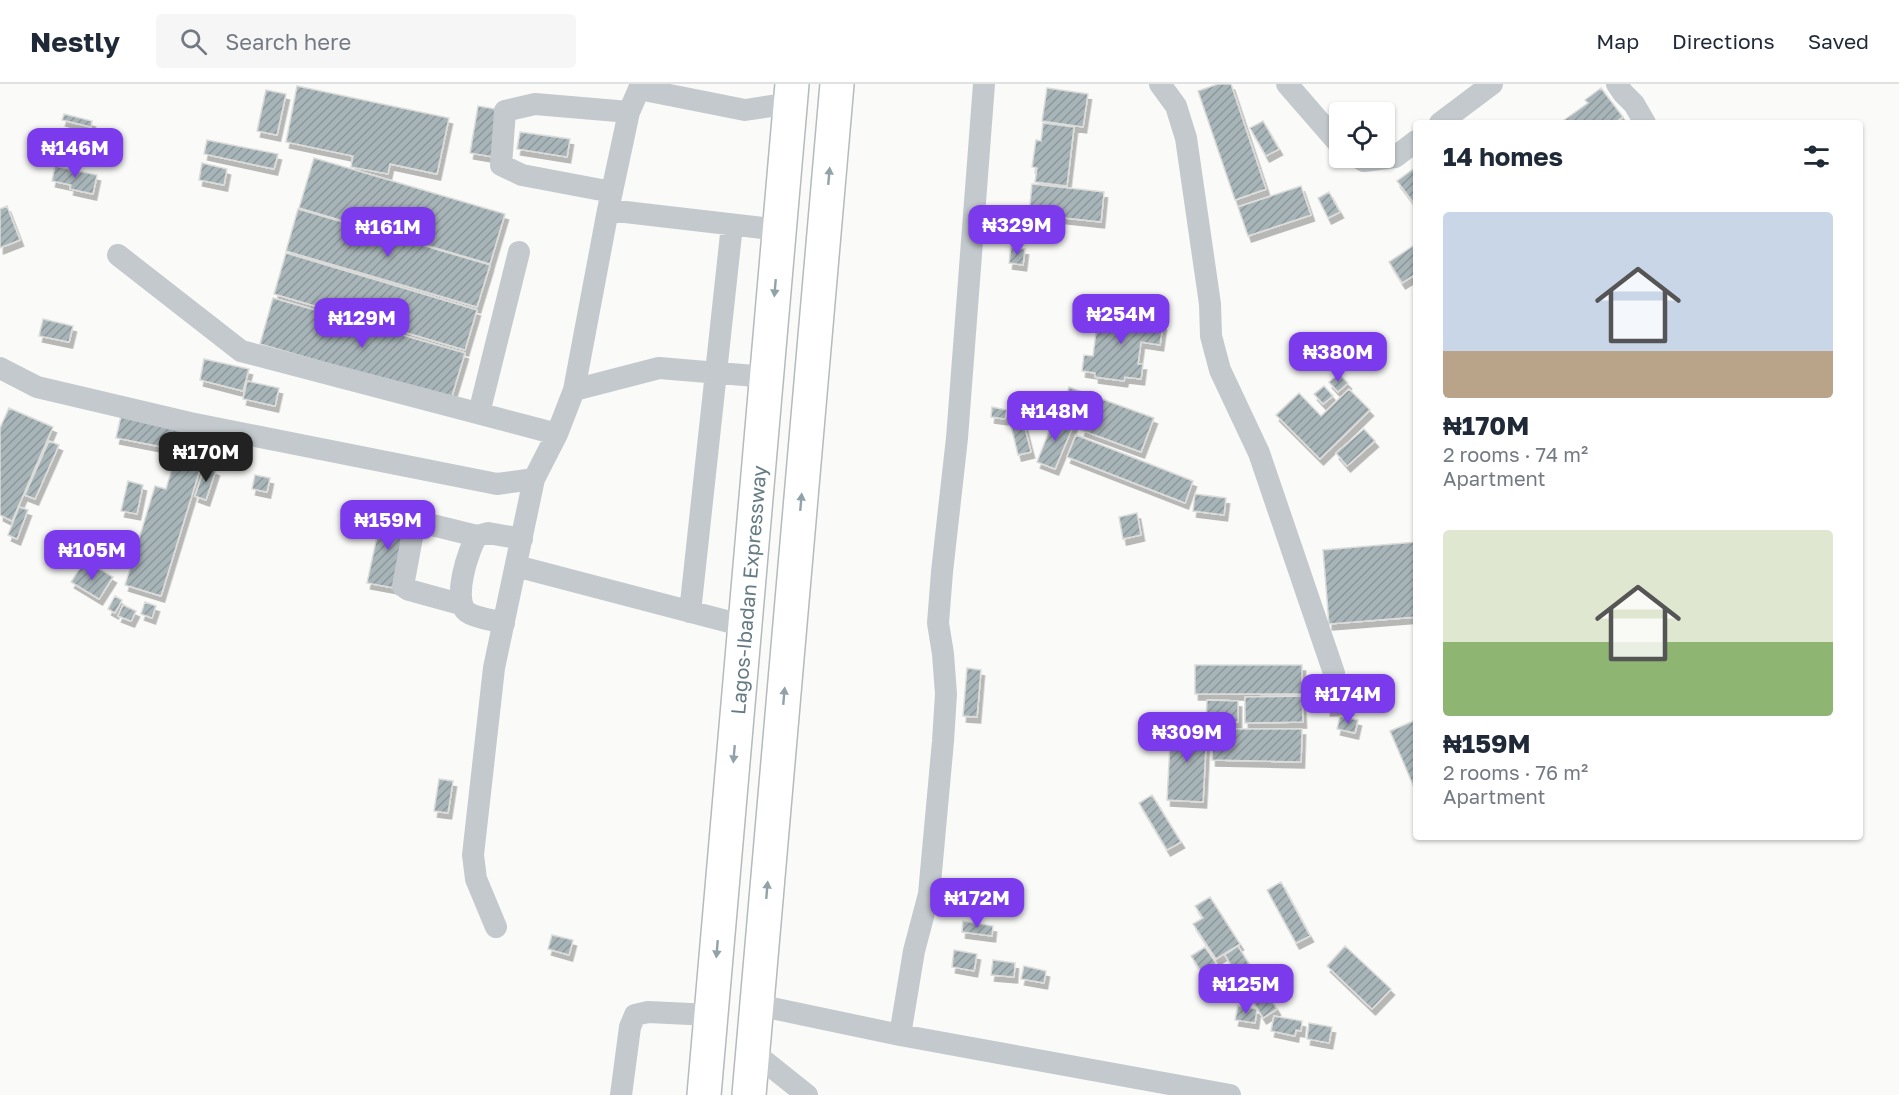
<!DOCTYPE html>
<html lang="en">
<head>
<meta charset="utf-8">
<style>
  :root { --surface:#fff; --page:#f6f6f7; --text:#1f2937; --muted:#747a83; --line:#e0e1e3; --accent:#7c3aed }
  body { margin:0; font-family:"Golos Text",sans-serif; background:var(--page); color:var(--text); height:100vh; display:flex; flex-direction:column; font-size:22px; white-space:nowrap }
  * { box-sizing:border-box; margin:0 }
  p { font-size:20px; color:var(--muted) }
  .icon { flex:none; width:33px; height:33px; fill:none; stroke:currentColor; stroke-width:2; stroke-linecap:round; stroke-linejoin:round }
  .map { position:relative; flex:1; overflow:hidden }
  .drawer { position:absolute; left:1413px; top:36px; width:450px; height:720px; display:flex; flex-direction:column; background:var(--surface); border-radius:6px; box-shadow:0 2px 4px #0004 }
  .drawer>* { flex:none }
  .tools { position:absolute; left:1329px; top:18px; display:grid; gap:12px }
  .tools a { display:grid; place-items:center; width:66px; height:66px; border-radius:6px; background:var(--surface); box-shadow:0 2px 4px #0004; font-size:30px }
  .price { position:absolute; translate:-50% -51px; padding:0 14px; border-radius:12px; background:var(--accent); color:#fff; font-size:20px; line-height:39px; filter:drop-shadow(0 2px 3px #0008) }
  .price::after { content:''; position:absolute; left:50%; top:36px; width:18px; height:14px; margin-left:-9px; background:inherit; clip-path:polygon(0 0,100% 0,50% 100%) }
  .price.selected { background:#222; color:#fff }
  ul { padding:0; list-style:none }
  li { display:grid; align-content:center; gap:12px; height:318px; padding:0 30px }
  li span { display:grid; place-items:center; height:186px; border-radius:6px; color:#555 }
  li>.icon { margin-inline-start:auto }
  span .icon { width:108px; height:108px; fill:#fffc; stroke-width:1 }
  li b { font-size:26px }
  h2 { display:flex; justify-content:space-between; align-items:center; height:72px; padding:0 30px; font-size:26px }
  header { display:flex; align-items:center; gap:36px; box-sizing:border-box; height:84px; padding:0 30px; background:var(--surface); border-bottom:2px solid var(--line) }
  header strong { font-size:28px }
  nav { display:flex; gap:33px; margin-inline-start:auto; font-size:21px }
  .search { width:420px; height:54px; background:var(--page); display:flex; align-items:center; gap:15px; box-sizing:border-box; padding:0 21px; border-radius:6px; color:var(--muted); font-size:22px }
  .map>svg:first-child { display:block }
</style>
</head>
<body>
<header>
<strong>Nestly</strong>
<div class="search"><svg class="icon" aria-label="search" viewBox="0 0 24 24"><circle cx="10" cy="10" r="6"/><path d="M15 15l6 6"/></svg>Search here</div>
<nav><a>Map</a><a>Directions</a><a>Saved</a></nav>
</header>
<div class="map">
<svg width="1899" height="1011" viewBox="0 0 1899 1011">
  <defs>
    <pattern id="building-hatch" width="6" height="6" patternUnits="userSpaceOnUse" patternTransform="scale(1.5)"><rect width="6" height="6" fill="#a7b4b8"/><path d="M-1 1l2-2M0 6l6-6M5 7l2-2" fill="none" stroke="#8c979b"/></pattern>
    <filter id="shadow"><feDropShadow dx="3.5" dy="6" stdDeviation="0" flood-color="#0004"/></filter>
  </defs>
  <rect width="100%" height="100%" fill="#fafaf8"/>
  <path fill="url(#building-hatch)" stroke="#dcdcda" stroke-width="1.5" filter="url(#shadow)" d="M 1218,0 L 1231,0 L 1266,105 L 1235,116 L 1198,7 Z
    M 297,2 L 449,34 L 437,90 L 390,80 L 388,90 L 351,83 L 353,72 L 286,58 Z
    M 1047,4 L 1088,10 L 1083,43 L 1042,37 Z
    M 1601,4 L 1623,33 L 1614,39 L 1560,39 L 1588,19 L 1585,16 Z
    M 266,6 L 286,10 L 277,51 L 257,47 Z
    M 478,22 L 501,26 L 493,73 L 470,69 Z
    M 64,30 L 92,37 L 91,43 L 62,36 Z
    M 1263,37 L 1279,65 L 1266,72 L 1250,44 Z
    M 1043,39 L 1074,43 L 1067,102 L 1035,98 L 1037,84 L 1032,83 L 1036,56 L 1041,57 Z
    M 520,48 L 570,55 L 567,73 L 517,65 Z
    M 207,56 L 278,70 L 274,85 L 204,70 Z
    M 314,74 L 505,130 L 490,180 L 299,124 Z
    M 202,79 L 227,85 L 224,101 L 199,96 Z
    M 55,82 L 97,91 L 93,110 L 70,105 L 71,101 L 52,97 Z
    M 1416,83 L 1416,121 L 1415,121 L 1397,97 Z
    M 1032,100 L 1104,108 L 1101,138 L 1029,130 Z
    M 1301,102 L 1311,131 L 1248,152 L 1238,123 Z
    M 1329,108 L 1340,128 L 1328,134 L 1318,114 Z
    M 7,122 L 20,156 L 0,164 L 0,125 Z
    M 298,125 L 490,181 L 477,223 L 286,167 Z
    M 1416,160 L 1416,190 L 1402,199 L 1389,178 Z
    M 1011,163 L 1025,165 L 1023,181 L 1009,179 Z
    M 286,169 L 477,226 L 465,266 L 274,210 Z
    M 273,214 L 465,269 L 451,315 L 260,260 Z
    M 1099,224 L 1147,231 L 1146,237 L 1163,240 L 1160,261 L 1141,258 L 1138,280 L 1143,280 L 1141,295 L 1125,293 L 1124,297 L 1095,293 L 1095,289 L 1082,287 L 1084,271 L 1093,272 Z
    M 43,235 L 73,242 L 69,258 L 39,252 Z
    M 204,275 L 249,285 L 243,307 L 200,296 Z
    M 1339,290 L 1348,299 L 1338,308 L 1329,298 Z
    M 247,297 L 279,304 L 275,322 L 243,315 Z
    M 1324,302 L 1333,312 L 1323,320 L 1314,310 Z
    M 1069,303 L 1154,334 L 1141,368 L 1081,346 L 1083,341 L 1058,332 Z
    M 1349,305 L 1370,326 L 1320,375 L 1276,331 L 1299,309 L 1321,332 Z
    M 992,323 L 1007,326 L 1005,335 L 991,333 Z
    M 9,324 L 53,343 L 12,437 L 0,431 L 0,344 Z
    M 1020,325 L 1031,368 L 1018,371 L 1008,329 Z
    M 121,332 L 182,344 L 178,366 L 116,354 Z
    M 1055,332 L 1074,340 L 1055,385 L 1037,378 Z
    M 1364,345 L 1375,357 L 1347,382 L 1336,369 Z
    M 1076,351 L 1193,397 L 1185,419 L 1067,373 Z
    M 49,357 L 59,361 L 35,415 L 25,411 Z
    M 175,374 L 201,382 L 161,512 L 125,501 L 155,402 L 166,405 Z
    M 205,382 L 216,386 L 206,416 L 195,412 Z
    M 255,391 L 270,394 L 267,408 L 252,405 Z
    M 128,397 L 143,401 L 137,430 L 121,427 Z
    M 1195,410 L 1226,414 L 1224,431 L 1193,427 Z
    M 19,423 L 28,426 L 17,455 L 8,451 Z
    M 382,429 L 409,435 L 394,504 L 367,499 Z
    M 1137,429 L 1141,451 L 1123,455 L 1119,433 Z
    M 1416,458 L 1416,533 L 1329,540 L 1323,466 Z
    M 82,481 L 95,489 L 98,484 L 113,493 L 99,515 L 71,498 Z
    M 115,512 L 122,516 L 115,529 L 108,525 Z
    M 145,518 L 156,522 L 152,534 L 141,530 Z
    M 123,521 L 136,527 L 131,537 L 118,532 Z
    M 1195,581 L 1302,581 L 1302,610 L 1195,610 Z
    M 967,584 L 981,586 L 977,633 L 963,632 Z
    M 1350,609 L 1350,625 L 1327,626 L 1326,610 Z
    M 1302,612 L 1303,638 L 1245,639 L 1245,613 Z
    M 1207,616 L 1238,617 L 1238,638 L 1206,638 Z
    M 1340,632 L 1358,636 L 1355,649 L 1337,645 Z
    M 1416,636 L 1416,708 L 1390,647 Z
    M 1171,640 L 1207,642 L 1203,718 L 1167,716 Z
    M 1213,645 L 1302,645 L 1301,678 L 1212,676 Z
    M 439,695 L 453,697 L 448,729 L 434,727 Z
    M 1152,711 L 1181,758 L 1167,766 L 1139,719 Z
    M 1281,798 L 1310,852 L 1296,859 L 1267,806 Z
    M 1210,813 L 1240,860 L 1216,875 L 1193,840 L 1203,834 L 1195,822 Z
    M 963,837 L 993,842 L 992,852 L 962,848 Z
    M 552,851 L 573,856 L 569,871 L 548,865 Z
    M 1238,862 L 1277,925 L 1263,934 L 1225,871 Z
    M 1345,862 L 1391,905 L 1372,925 L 1327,882 Z
    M 1205,863 L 1216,879 L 1202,889 L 1191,872 Z
    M 954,866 L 977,870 L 974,887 L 952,883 Z
    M 993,876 L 1015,879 L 1014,893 L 991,891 Z
    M 1024,882 L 1046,887 L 1044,899 L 1021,895 Z
    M 1238,922 L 1257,925 L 1255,939 L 1235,936 Z
    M 1274,932 L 1302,937 L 1301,947 L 1296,946 L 1295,952 L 1271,947 Z
    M 1309,939 L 1332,943 L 1329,959 L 1307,955 Z"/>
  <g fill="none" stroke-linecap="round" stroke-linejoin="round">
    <defs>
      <g id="highway">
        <path id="s1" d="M 704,1011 L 792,0"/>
        <path d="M 749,1011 L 837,0"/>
      </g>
    </defs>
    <use href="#highway" stroke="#b4babd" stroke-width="36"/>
    <path stroke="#c3c9cc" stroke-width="22" d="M 1160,0 L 1176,22 L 1186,54 L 1210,220 L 1211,252 L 1220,286 L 1259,369 L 1334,589
      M 1287,0 L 1340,61
      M 1617,0 L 1623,9 L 1634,20 L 1645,39
      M 1440,39 L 1492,0
      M 1359,74 L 1364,77 L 1395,73 L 1416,57
      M 612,108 L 522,91 L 501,81 L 505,27 L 535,20 L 629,28
      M 608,126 L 780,146
      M 118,171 L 241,267 L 557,350
      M 0,284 L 37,303 L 190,339 L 497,400 L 534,395 L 557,350 L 574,306 L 608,126 L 629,28 L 639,5 L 745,26 L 791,19
      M 574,306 L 659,284 L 767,293
      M 479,329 L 519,168
      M 516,482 L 745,542
      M 460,520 L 409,506 L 403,502 L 413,448 L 414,441 L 428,440 L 477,452
      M 690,528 L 732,141
      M 504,539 C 493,536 475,534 467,528 C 452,516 468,466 477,452 L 488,449 L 522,455
      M 496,843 L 476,795 L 473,771 L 494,584 L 534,395
      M 757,921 L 900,951 L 914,867 L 929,810 L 943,657 L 946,610 L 943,570 L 938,539 L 942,488 L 957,354 L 984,0
      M 900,951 L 1230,1011
      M 753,968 L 807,1011
      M 621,1011 L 630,943 L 635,931 L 648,928 L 711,931"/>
    <use href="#highway" stroke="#fff" stroke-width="33"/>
  </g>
  <defs><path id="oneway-solid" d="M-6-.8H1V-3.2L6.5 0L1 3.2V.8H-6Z" transform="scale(1.5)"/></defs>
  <g fill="#92a2a9">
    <use href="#oneway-solid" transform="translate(829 92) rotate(-85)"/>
    <use href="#oneway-solid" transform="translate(775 204) rotate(95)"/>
    <use href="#oneway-solid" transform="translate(801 418) rotate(-85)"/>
    <use href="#oneway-solid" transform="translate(784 612) rotate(-85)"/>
    <use href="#oneway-solid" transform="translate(734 670) rotate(95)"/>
    <use href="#oneway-solid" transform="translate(767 806) rotate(-85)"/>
    <use href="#oneway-solid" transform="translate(717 865) rotate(95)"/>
  </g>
  <g text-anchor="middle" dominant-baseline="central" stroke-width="6" stroke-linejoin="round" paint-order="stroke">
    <g font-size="20" fill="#647a84" stroke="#fff">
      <text stroke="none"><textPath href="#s1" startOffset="507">Lagos-Ibadan Expressway</textPath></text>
    </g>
  </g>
</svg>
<div class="tools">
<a><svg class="icon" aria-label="locate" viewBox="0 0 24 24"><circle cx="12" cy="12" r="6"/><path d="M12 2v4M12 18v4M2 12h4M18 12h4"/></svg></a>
</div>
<b class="price" style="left:75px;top:95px">₦146M</b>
<b class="price" style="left:1017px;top:172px">₦329M</b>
<b class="price" style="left:388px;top:174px">₦161M</b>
<b class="price" style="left:1121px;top:261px">₦254M</b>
<b class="price" style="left:362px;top:265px">₦129M</b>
<b class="price" style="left:1338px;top:299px">₦380M</b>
<b class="price" style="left:1055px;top:358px">₦148M</b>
<b class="price selected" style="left:206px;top:399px">₦170M</b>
<b class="price" style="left:388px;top:467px">₦159M</b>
<b class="price" style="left:92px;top:497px">₦105M</b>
<b class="price" style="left:1348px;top:641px">₦174M</b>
<b class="price" style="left:1187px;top:679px">₦309M</b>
<b class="price" style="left:977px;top:845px">₦172M</b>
<b class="price" style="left:1246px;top:931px">₦125M</b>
<section class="drawer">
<h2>14 homes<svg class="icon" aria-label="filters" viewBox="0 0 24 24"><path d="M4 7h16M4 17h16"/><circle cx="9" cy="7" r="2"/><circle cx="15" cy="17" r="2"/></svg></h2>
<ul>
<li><span style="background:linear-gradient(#c9d6e8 75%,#b9a48a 0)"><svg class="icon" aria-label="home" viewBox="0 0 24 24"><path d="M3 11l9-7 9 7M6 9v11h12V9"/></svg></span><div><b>₦170M</b><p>2 rooms · 74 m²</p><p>Apartment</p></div></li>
<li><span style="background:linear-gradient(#dfe7d0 60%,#8fb573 0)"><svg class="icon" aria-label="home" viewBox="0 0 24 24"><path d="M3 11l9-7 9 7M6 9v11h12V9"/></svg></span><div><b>₦159M</b><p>2 rooms · 76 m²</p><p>Apartment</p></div></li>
</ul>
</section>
</div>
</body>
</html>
